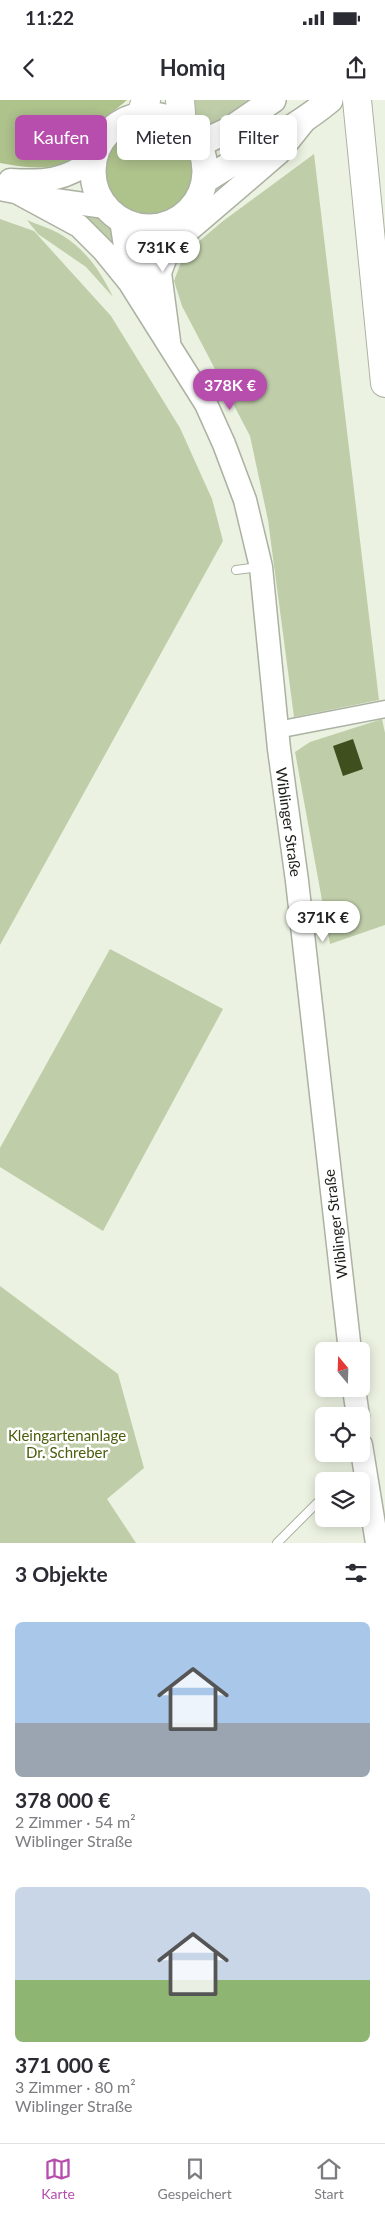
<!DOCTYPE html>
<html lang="de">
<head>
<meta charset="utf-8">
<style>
  :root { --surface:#fff; --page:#f2f2f3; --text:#2b2b33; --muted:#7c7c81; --line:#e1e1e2; --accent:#b74dad }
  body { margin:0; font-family:Lato,sans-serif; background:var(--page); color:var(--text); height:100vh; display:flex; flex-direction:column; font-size:19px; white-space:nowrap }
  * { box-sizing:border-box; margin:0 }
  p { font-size:16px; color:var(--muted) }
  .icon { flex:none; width:28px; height:28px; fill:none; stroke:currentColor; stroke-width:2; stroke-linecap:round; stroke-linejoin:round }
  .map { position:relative; height:1443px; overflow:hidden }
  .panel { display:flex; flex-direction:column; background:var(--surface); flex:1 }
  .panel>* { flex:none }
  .top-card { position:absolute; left:15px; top:15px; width:355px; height:45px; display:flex; gap:10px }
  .needle { width:32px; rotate:341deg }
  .buttons { position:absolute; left:315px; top:1242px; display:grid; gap:10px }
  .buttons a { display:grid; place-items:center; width:55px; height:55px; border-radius:8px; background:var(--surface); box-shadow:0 2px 12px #0003; font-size:25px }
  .price { position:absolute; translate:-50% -42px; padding:0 11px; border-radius:18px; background:#fff; color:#222; font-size:16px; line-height:32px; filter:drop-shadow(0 1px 2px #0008) }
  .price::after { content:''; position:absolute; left:50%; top:30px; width:15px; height:11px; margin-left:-8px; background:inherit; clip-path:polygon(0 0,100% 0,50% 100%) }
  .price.selected { background:var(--accent); color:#fff }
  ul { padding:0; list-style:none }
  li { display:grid; align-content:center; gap:10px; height:265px; padding:0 15px }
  li span { display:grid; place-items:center; height:155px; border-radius:8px; color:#555 }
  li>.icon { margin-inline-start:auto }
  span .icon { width:90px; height:90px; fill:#fffc; stroke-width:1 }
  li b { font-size:21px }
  h2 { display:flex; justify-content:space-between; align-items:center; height:60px; padding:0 15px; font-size:21px }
  .chip { padding:0 18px; border-radius:8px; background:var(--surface); box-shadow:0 2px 12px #0003; font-size:18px; line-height:45px }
  .chip.selected { background:var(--accent); color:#fff }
  .status { display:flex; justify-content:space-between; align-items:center; height:35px; padding:0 25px; background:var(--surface); direction:ltr }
  .status svg { height:14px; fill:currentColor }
  header { display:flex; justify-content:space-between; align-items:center; height:65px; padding:0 15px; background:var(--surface); font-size:22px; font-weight:700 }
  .tabs { display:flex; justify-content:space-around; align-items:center; height:70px; border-top:1px solid var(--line); background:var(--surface); font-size:14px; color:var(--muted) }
  .tabs a { display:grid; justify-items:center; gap:2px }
  .tabs .selected { color:var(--accent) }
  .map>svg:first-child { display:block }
</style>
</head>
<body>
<div class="status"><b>11:22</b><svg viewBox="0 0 49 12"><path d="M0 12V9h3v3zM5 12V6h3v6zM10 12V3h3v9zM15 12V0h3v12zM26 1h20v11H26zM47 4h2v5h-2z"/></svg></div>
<header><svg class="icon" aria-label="back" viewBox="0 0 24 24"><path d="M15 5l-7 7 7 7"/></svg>Homiq<svg class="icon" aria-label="share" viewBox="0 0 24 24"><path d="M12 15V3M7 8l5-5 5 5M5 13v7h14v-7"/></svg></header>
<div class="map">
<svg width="385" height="1443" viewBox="0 0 385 1443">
  <rect width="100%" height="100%" fill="#ebf2e1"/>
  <path fill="#bfcda9" d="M 187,0 L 260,0 C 236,15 197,47 187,0 Z
    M 314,54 L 379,600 L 294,617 L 268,420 L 250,336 L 182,206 L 174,181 L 184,154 L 223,121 Z
    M 65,107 C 76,109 92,109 101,114 C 116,122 119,147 123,161 Z
    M 0,119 L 34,131 L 111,216 L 180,328 L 212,399 L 223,441 L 0,845 Z
    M 27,120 C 38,125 50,128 60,134 C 85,148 101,172 113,197 L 86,167 L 38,134 Z
    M 382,619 L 385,633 L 385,825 L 330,844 L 295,652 L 310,642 Z
    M 110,849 L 223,909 L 103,1131 L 0,1067 L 0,1048 Z
    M 0,1186 L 118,1274 L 144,1368 L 107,1399 L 136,1443 L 0,1443 Z"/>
  <path fill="#aec28c" d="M 0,0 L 127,0 C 116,10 100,19 92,31 C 87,37 87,47 82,52 C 62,73 25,68 0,63 Z
    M104 70a45 45 0 1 1 90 0a45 45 0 1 1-90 0Z"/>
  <path fill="#3f4f1d" d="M 353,639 L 363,669 L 343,676 L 333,646 Z"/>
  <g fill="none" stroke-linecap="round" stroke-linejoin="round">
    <defs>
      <path id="lane" d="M 236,470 L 259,467
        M 342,1381 L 364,1377
        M 277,1443 L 324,1396"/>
      <path id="street" d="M 277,630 L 385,609"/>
      <path id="secondary" d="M 10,80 C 43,82 66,81 93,59
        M 0,89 L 55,100 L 105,107
        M 18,93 L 79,126 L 104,151 L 130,183
        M 121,120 L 131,185 L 206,304 L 224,344 L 245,400 L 261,467 L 279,649 L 297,781 L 350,1251
        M 146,195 C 142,164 142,151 162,125
        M 169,241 L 160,173 L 167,154 L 181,137 L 279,53 L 303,23
        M 354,1289 L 358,1316
        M 361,1345 L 377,1443"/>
      <path id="primary" d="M93 71a56 56 0 1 1 112 0a56 56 0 1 1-112 0Z
        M 199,44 L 229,30 L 273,0
        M 204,81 C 246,53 291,32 330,0"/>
      <path id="highway" d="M 180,0 L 182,25
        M 357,0 L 385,283
        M 141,15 L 146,0"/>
    </defs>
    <use href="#lane" stroke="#abb2a2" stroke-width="10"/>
    <use href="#street" stroke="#abb2a2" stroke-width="19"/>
    <use href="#secondary" stroke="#abb2a2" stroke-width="25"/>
    <use href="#primary" stroke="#abb2a2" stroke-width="28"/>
    <use href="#highway" stroke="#abb2a2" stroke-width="30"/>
    <use href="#lane" stroke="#fff" stroke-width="8"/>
    <use href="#street" stroke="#fff" stroke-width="16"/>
    <use href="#secondary" stroke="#fff" stroke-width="22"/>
    <use href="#primary" stroke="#fff" stroke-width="25"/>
    <use href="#highway" stroke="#fff" stroke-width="28"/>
  </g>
  <g text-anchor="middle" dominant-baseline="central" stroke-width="5" stroke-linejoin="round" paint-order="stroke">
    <g font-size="15" fill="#1b1d17" stroke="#fff">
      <text transform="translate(289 722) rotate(82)">Wiblinger Straße</text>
      <text transform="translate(335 1124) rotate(-97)">Wiblinger Straße</text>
    </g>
    <g font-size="15" fill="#485e0b" stroke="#fff">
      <text x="67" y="1335">Kleingartenanlage<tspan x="67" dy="17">Dr. Schreber</tspan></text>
    </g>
  </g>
</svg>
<div class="buttons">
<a><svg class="needle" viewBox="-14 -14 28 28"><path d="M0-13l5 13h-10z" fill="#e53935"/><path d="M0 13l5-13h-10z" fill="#7c7c81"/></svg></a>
<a><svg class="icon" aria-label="locate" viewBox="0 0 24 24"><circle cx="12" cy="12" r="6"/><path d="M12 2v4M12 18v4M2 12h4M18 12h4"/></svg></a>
<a><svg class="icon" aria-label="layers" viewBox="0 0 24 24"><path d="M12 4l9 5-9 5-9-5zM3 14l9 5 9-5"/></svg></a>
</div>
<b class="price" style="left:163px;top:173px">731K €</b>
<b class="price selected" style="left:230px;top:311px">378K €</b>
<b class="price" style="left:323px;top:843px">371K €</b>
<div class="top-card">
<a class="chip selected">Kaufen</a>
<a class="chip">Mieten</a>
<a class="chip">Filter</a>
</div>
</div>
<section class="panel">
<h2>3 Objekte<svg class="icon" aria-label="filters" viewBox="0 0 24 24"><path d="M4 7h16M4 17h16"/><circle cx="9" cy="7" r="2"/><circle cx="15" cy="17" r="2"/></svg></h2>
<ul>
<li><span style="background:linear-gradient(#a9c7e8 65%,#9aa5b1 0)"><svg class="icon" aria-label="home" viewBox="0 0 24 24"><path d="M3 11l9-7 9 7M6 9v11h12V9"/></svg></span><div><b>378 000 €</b><p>2 Zimmer · 54 m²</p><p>Wiblinger Straße</p></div></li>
<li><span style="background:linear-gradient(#c9d6e8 60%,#8fb573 0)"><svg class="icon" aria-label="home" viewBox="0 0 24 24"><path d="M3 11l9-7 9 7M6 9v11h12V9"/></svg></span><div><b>371 000 €</b><p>3 Zimmer · 80 m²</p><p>Wiblinger Straße</p></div></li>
</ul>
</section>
<nav class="tabs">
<a class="selected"><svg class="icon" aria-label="map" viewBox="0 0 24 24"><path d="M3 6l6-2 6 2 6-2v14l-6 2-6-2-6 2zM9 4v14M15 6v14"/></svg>Karte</a>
<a><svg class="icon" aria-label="saved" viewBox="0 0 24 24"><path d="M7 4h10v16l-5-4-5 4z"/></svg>Gespeichert</a>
<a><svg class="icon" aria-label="home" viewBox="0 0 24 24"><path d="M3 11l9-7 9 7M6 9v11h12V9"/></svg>Start</a>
</nav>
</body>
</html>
